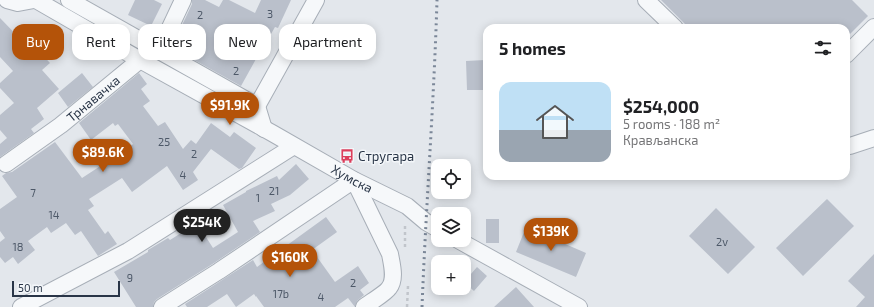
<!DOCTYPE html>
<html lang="en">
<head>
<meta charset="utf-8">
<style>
  :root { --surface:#fff; --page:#f6f6f6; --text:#202124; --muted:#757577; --accent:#b45309 }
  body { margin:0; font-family:"Exo 2",sans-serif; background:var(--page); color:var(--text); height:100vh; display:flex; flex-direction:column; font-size:15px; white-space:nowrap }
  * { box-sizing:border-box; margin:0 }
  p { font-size:13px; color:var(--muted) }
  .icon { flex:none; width:22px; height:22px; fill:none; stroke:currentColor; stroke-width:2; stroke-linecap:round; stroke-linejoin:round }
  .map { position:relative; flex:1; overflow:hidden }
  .side { position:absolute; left:483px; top:24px; width:367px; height:156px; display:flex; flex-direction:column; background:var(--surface); border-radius:12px; box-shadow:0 2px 10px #0003 }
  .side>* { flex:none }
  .guide { position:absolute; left:12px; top:24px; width:380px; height:36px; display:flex; gap:8px }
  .controls { position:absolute; left:431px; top:159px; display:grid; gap:8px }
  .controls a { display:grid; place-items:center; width:40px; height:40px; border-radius:8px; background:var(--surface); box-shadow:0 2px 10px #0003; font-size:20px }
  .scale { position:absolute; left:12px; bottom:10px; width:108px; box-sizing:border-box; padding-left:4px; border:2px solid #293547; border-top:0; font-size:11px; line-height:14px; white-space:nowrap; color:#293547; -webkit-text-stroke:3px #f3f6f9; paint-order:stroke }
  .price { position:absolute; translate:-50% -34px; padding:0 9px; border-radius:14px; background:var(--accent); color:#fff; font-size:13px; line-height:26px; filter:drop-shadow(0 1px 2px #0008) }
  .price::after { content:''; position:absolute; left:50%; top:24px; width:12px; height:9px; margin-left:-6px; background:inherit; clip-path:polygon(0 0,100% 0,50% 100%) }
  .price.on { background:#222; color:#fff }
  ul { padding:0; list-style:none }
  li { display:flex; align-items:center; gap:12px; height:100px; padding:0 16px }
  li span { display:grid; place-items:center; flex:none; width:112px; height:80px; border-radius:12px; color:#555 }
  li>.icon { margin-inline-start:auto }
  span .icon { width:48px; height:48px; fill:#fffc; stroke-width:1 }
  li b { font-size:17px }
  h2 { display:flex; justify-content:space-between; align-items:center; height:48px; padding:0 16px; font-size:17px }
  .chip { padding:0 14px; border-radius:12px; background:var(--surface); box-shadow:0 2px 10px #0003; font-size:14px; line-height:36px }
  .chip.on { background:var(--accent); color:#fff }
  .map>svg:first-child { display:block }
</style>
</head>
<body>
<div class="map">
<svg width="874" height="307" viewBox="0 0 874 307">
  <rect width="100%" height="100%" fill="#e3e7ec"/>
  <path fill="#bac0cb" d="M 135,0 L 154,0 L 162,4 L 151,26 L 128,15 Z
    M 192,0 L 205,0 L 219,7 L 223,0 L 229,0 L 255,13 L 261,0 L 291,0 L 278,28 L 275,27 L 262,50 L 261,50 L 241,86 L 171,47 L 185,19 L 192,4 Z
    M 661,0 L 852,0 L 868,16 L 846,38 L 846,28 L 689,28 Z
    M 0,18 L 33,52 L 37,49 L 50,63 L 42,70 L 59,89 L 37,108 L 44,119 L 31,129 L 34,133 L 0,157 L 0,144 L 7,138 L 0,130 L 0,115 L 14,103 L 0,88 L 0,83 L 13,71 L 0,57 Z
    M 485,60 L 486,90 L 467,90 L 466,61 Z
    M 82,73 L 93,87 L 68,107 L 58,93 Z
    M 139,73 L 147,84 L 141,89 L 150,101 L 143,106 L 158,126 L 165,122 L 183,149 L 191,140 L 196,144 L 211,123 L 230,137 L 234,132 L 256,148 L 242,168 L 239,169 L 211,149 L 193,172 L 198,180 L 183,190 L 167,166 L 132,192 L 122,178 L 89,199 L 94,206 L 88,210 L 105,234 L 108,231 L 117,244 L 98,256 L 81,231 L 75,235 L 66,223 L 51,233 L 47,227 L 28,241 L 35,250 L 18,264 L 13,257 L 5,263 L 0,257 L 0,242 L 5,238 L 0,231 L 0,209 L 17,197 L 2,176 L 6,173 L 12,172 L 55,142 L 82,178 L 102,165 L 103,166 L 133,144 L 118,124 L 115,126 L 113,123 L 91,140 L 79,123 Z
    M 296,164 L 309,179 L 290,195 L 271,204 L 275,211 L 253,221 L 260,232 L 214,263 L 157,299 L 154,302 L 153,307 L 136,307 L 114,272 L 148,252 L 148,250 L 168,238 L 170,240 L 197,223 L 213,248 L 238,232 L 223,205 L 246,192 L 246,191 L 277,176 L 279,180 Z
    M 827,199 L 854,226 L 803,276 L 776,248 Z
    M 716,208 L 755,247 L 728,274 L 689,236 Z
    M 326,217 L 337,232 L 312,250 L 335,282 L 358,266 L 369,283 L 360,290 L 364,295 L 358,300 L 356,303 L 355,307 L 348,298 L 335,307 L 264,307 L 256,296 L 256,297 L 254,294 L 236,307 L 227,294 L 207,307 L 187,307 L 185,304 L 253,260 L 257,267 Z
    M 486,219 L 499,219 L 499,243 L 486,243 Z
    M 526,227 L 586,253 L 576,277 L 516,252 Z
    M 874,254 L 874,307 L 856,307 L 865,297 L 848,281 Z
    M 477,267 L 487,276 L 474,291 L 464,282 Z
    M 516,287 L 534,307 L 494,307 Z"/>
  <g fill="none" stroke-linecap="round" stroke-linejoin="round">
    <defs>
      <g id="minor">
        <path d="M 7,0 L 18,3 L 34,0"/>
        <path id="s1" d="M 36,0 L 140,60 L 272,133 L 354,180 L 407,206 L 426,222 L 438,229"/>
        <path d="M 69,0 L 257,106 L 264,129"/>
        <path d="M 646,0 L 675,28"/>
        <path d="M 159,51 L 183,0"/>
        <path d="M 846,55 L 874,27"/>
        <path d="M 257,106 L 316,0"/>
        <path d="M 846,145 L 850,146 L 874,138"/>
        <path id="s2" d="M 6,164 L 61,125 L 140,60"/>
        <path d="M 458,240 L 579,307"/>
        <path d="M 21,307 L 128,251 L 294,146"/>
        <path d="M 162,307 L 219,271 L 354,180 L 390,254 C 392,265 396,279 389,288 C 386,293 369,303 364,307"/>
      </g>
    </defs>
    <use href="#minor" stroke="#a7aeb7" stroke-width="18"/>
    <path stroke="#c1c5cb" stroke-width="2.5" stroke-dasharray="3 3" stroke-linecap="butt" d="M 405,247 L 405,224
      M 407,307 L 408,286"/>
    <use href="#minor" stroke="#f6f8fa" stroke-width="16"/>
    <path stroke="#7b8798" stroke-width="3" stroke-dasharray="2 4" stroke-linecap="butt" d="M 422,307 C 426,205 434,102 437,0"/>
  </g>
  <defs>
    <symbol id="bus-bare" viewBox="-9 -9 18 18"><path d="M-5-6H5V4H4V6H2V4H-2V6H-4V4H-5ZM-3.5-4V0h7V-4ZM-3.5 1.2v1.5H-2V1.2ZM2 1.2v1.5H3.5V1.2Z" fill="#dc3e5b" stroke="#f3f6f9" stroke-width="2.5" paint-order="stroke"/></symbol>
  </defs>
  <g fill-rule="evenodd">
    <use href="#bus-bare" x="337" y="146" width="20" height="20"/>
  </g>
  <g text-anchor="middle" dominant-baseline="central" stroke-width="3" stroke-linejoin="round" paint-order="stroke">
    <g font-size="11" fill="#4d5868">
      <text x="270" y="13">3</text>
      <text x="200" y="14">2</text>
      <text x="236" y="70">2</text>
      <text x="164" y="141">25</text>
      <text x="194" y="153">2</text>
      <text x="183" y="174">4</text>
      <text x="274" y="190">21</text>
      <text x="33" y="192">7</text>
      <text x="258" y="197">1</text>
      <text x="54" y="214">14</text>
      <text x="722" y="241">2v</text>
      <text x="18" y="246">18</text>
      <text x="130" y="277">9</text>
      <text x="353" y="282">2</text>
      <text x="281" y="293">17b</text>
      <text x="321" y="296">4</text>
    </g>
    <g font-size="13" fill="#293547" stroke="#f3f6f9">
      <text stroke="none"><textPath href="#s2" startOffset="109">Трнавачка</textPath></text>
      <text stroke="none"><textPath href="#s1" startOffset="363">Хумска</textPath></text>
    </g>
    <g font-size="13" fill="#293547" stroke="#f3f6f9" text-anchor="start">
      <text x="358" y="156">Стругара</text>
    </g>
  </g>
</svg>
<div class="controls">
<a><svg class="icon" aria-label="locate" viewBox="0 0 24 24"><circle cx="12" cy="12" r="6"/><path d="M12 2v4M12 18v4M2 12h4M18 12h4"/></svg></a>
<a><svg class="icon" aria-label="layers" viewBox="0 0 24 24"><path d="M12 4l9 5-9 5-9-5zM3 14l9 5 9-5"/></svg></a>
<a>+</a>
</div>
<div class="scale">50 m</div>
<b class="price" style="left:230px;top:126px">$91.9K</b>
<b class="price" style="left:103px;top:173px">$89.6K</b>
<b class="price on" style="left:202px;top:243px">$254K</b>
<b class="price" style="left:551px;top:252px">$139K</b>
<b class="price" style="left:290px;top:278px">$160K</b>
<div class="guide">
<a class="chip on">Buy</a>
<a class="chip">Rent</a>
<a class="chip">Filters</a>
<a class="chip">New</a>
<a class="chip">Apartment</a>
</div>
<section class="side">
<h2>5 homes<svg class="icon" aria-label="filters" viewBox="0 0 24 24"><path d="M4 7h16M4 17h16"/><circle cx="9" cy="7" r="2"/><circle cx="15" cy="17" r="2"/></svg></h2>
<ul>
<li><span style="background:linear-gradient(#bfe0f5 60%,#9aa5b1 0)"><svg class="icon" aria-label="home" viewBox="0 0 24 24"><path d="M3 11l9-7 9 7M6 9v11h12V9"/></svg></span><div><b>$254,000</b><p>5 rooms · 188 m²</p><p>Крављанска</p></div></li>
</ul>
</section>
</div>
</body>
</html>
